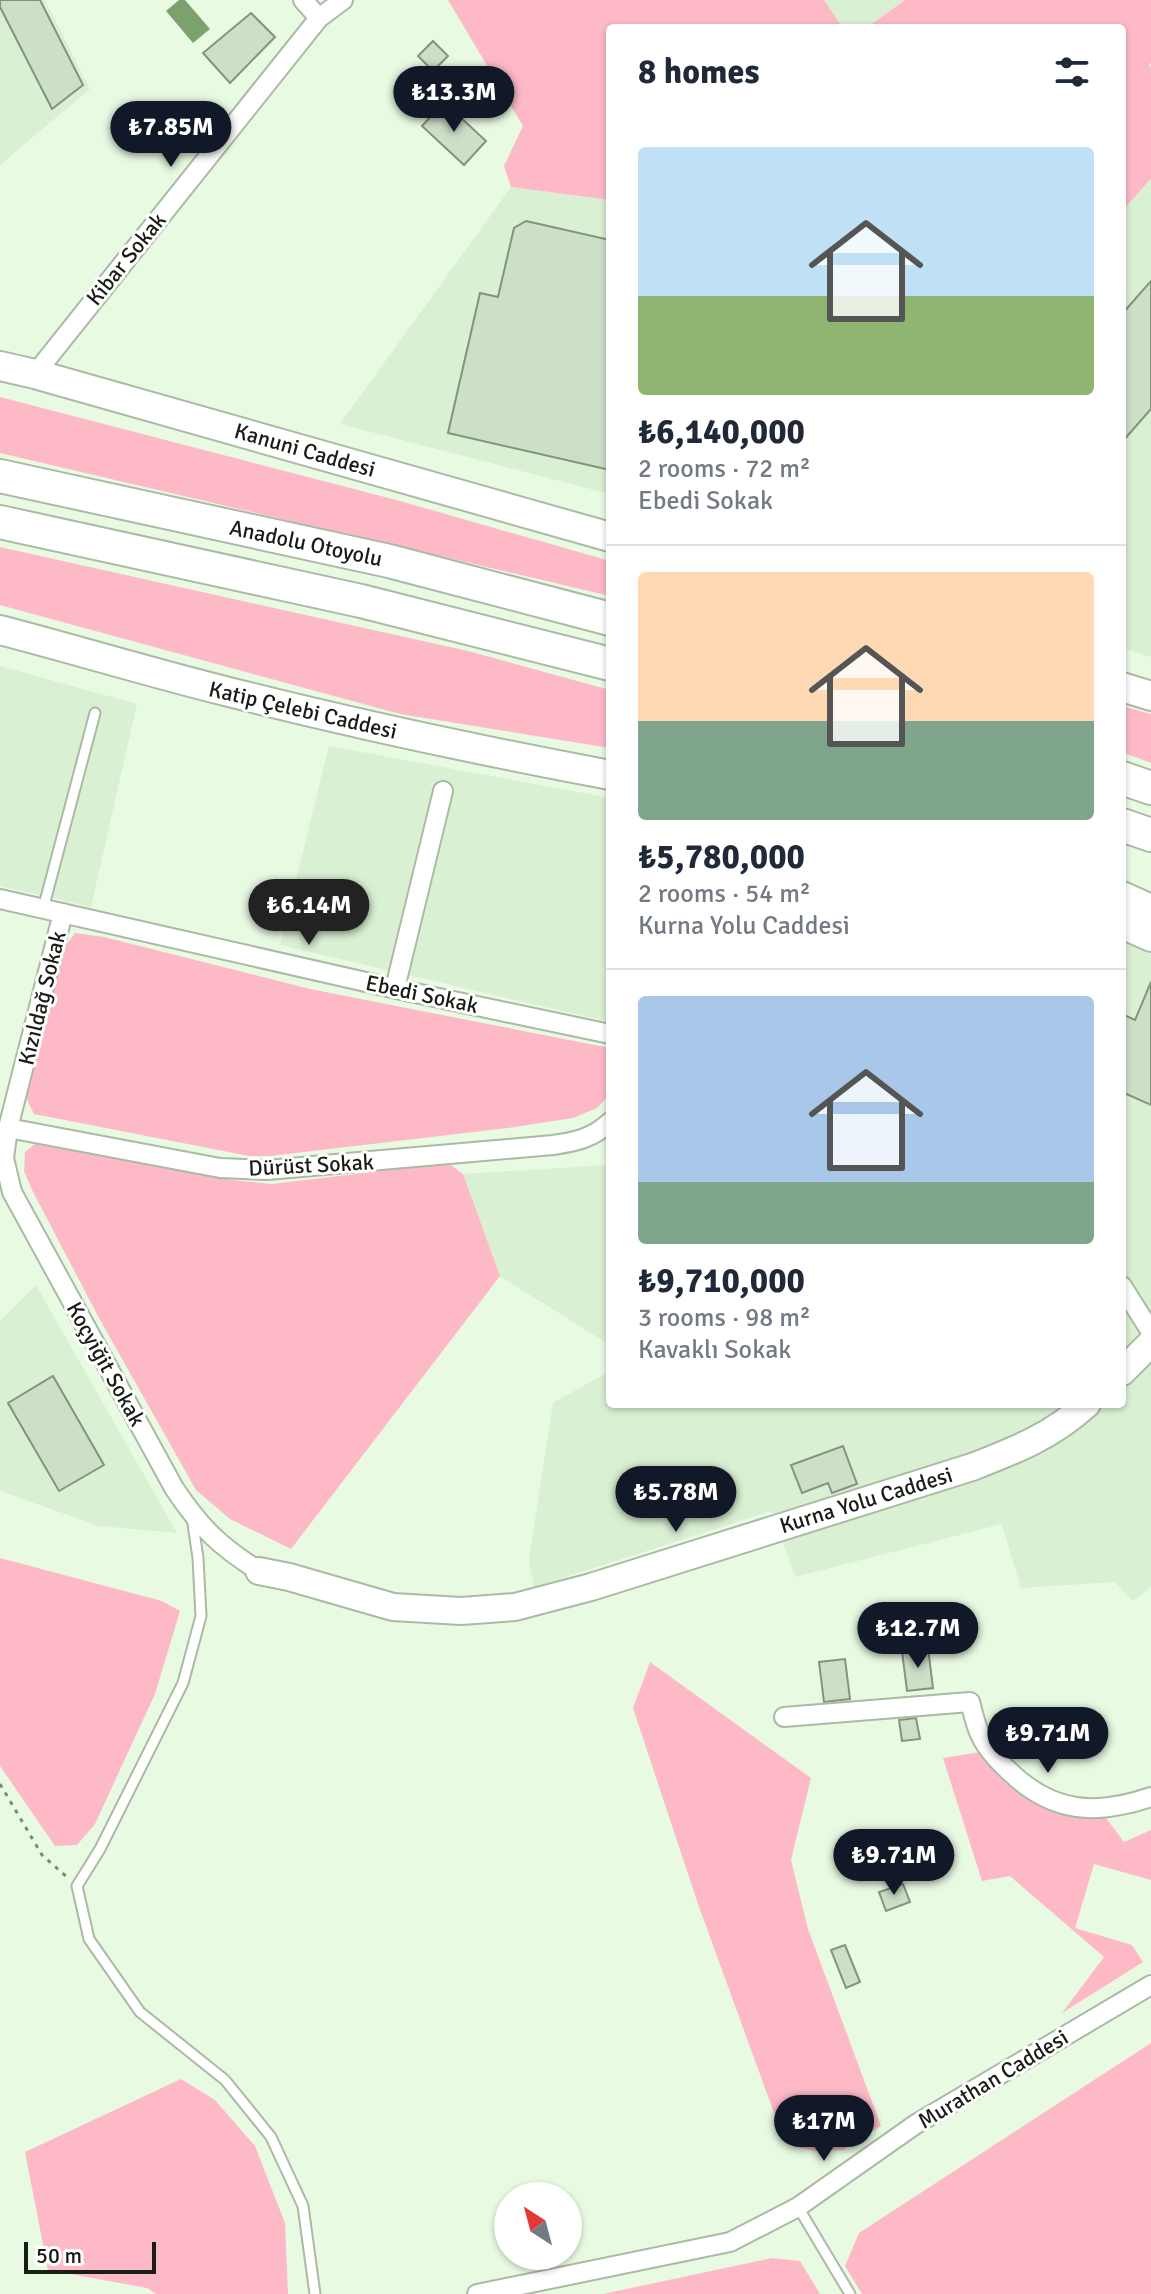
<!DOCTYPE html>
<html lang="en">
<head>
<meta charset="utf-8">
<style>
  :root { --surface:#fff; --page:#f6f6f7; --text:#1f2937; --muted:#747a83; --line:#e0e1e3; --accent:#111827 }
  body { margin:0; font-family:Signika,sans-serif; background:var(--page); color:var(--text); height:100vh; display:flex; flex-direction:column; font-size:30px; white-space:nowrap }
  * { box-sizing:border-box; margin:0 }
  p { font-size:26px; color:var(--muted) }
  .icon { flex:none; width:44px; height:44px; fill:none; stroke:currentColor; stroke-width:2; stroke-linecap:round; stroke-linejoin:round }
  .map { position:relative; flex:1; overflow:hidden }
  .side { position:absolute; left:606px; top:24px; width:520px; height:1384px; display:flex; flex-direction:column; background:var(--surface); border-radius:8px; box-shadow:0 2px 6px #0004 }
  .side>* { flex:none }
  .needle { width:52px; rotate:324deg }
  .controls { position:absolute; left:494px; top:2182px; display:grid; gap:16px }
  .controls a { display:grid; place-items:center; width:88px; height:88px; border-radius:50%; background:var(--surface); box-shadow:0 2px 6px #0004; font-size:40px }
  .scale { position:absolute; left:24px; bottom:20px; width:132px; box-sizing:border-box; padding-left:8px; border:4px solid #181d15; border-top:0; font-size:22px; line-height:28px; white-space:nowrap; color:#181d15; -webkit-text-stroke:6px #fff; paint-order:stroke }
  .price { position:absolute; translate:-50% -68px; padding:0 18px; border-radius:28px; background:var(--accent); color:#fff; font-size:26px; line-height:52px; filter:drop-shadow(0 2px 4px #0008) }
  .price::after { content:''; position:absolute; left:50%; top:48px; width:24px; height:18px; margin-left:-12px; background:inherit; clip-path:polygon(0 0,100% 0,50% 100%) }
  .price.selected { background:#222; color:#fff }
  ul { padding:0; list-style:none }
  li { display:grid; align-content:center; gap:16px; height:424px; padding:0 32px }
  li+li { border-top:2px solid var(--line) }
  li span { display:grid; place-items:center; height:248px; border-radius:8px; color:#555 }
  li>.icon { margin-inline-start:auto }
  span .icon { width:144px; height:144px; fill:#fffc; stroke-width:1 }
  li b { font-size:34px }
  h2 { display:flex; justify-content:space-between; align-items:center; height:96px; padding:0 32px; font-size:34px }
  .map>svg:first-child { display:block }
</style>
</head>
<body>
<div class="map">
<svg width="1151" height="2294" viewBox="0 0 1151 2294">
  <rect width="100%" height="100%" fill="#e9fae3"/>
  <path fill="#daf0d3" d="M 0,0 L 45,0 L 90,89 L 0,165 Z
    M 824,0 L 905,0 L 866,28 L 843,28 Z
    M 1151,180 L 1151,657 L 1122,648 L 1122,211 Z
    M 511,187 L 610,200 L 610,494 L 340,424 Z
    M 0,666 L 137,704 L 91,907 L 0,886 Z
    M 329,746 L 610,798 L 610,1022 L 280,945 Z
    M 1122,941 L 1151,954 L 1151,1587 L 1133,1601 L 1115,1582 L 1021,1588 L 1002,1524 L 795,1577 L 772,1511 L 534,1587 L 529,1559 L 553,1403 L 610,1371 L 610,1404 L 1122,1404 Z
    M 610,1163 L 610,1345 L 495,1273 L 463,1174 L 608,1165 Z
    M 36,1285 L 177,1533 L 99,1526 L 0,1491 L 0,1321 Z"/>
  <path fill="#feb9c7" d="M 448,0 L 824,0 L 843,28 L 610,28 L 610,200 L 511,187 L 504,166 L 523,126 Z
    M 905,0 L 1151,0 L 1151,63 L 1149,65 L 1151,67 L 1151,179 L 1122,211 L 1122,28 L 866,28 Z
    M 0,397 L 400,501 L 610,561 L 610,596 L 0,453 Z
    M 0,547 L 468,651 L 610,690 L 610,748 L 400,714 L 0,605 Z
    M 1122,706 L 1151,714 L 1151,763 L 1122,752 Z
    M 75,933 L 104,937 L 310,989 L 610,1048 L 610,1094 L 597,1108 L 573,1118 L 508,1128 L 270,1156 L 249,1156 L 34,1114 L 25,1096 L 66,945 Z
    M 35,1144 L 233,1180 L 272,1184 L 448,1163 L 463,1174 L 500,1276 L 291,1549 L 230,1519 L 196,1490 L 99,1318 L 32,1190 L 24,1171 L 25,1152 Z
    M 0,1558 L 162,1601 L 180,1611 L 155,1694 L 95,1824 L 77,1845 L 55,1846 L 0,1766 Z
    M 650,1662 L 811,1778 L 791,1860 L 808,1929 L 881,2126 L 843,2150 L 816,2151 L 792,2146 L 781,2132 L 698,1904 L 633,1708 Z
    M 986,1751 L 994,1768 L 1015,1788 L 1045,1807 L 1075,1816 L 1103,1814 L 1124,1842 L 1151,1830 L 1151,1880 L 1094,1864 L 1075,1928 L 1132,1945 L 1143,1962 L 1062,2013 L 1104,1957 L 1010,1876 L 982,1881 L 943,1758 Z
    M 1151,2043 L 1151,2294 L 862,2294 L 845,2266 L 859,2233 Z
    M 181,2079 L 215,2100 L 255,2146 L 285,2223 L 288,2294 L 156,2294 L 147,2288 L 48,2270 L 25,2152 Z
    M 772,2258 L 800,2261 L 820,2294 L 603,2294 Z"/>
  <path fill="#7ba26d" d="M 179,0 L 185,0 L 210,29 L 193,43 L 166,11 Z"/>
  <path fill="#cedfc8" stroke="#83937e" stroke-width="2" d="M 0,0 L 40,0 L 83,85 L 52,109 L 0,7 Z
    M 251,13 L 275,37 L 230,83 L 203,53 Z
    M 433,41 L 448,56 L 433,71 L 418,56 Z
    M 444,102 L 486,141 L 464,165 L 422,126 Z
    M 526,221 L 610,240 L 610,470 L 448,433 L 480,293 L 498,297 L 514,228 Z
    M 1151,281 L 1151,409 L 1122,442 L 1122,314 Z
    M 1151,982 L 1151,1105 L 1122,1092 L 1122,1014 L 1135,1020 Z
    M 53,1376 L 104,1465 L 59,1491 L 8,1403 Z
    M 843,1446 L 857,1484 L 832,1493 L 828,1483 L 802,1493 L 791,1465 Z
    M 928,1648 L 933,1688 L 907,1691 L 902,1651 Z
    M 845,1659 L 850,1699 L 824,1702 L 819,1662 Z
    M 916,1718 L 920,1739 L 902,1741 L 899,1720 Z
    M 903,1884 L 910,1902 L 886,1911 L 879,1892 Z
    M 845,1945 L 860,1982 L 846,1988 L 831,1950 Z"/>
  <g fill="none" stroke-linecap="round" stroke-linejoin="round">
    <defs>
      <path id="lane" d="M 43,909 L 95,713
        M 192,1517 L 198,1558 L 201,1616 L 183,1683 L 100,1849 L 77,1886 L 89,1939 L 140,2012 L 225,2080 L 271,2137 L 303,2206 L 315,2294
        M 798,2207 L 850,2294"/>
      <path id="street" d="M 303,0 L 319,18
        M 35,374 L 319,18 L 343,0
        M 0,899 L 401,990 L 610,1034
        M 63,913 L 8,1128 L 4,1158 L 12,1192 L 174,1488 C 200,1527 219,1546 259,1571
        M 395,988 L 443,791
        M 8,1128 L 220,1168 L 267,1170 L 553,1145 C 575,1142 593,1138 610,1122
        M 1122,1286 L 1151,1332
        M 784,1717 L 970,1702 C 973,1712 975,1723 979,1732 C 985,1747 997,1760 1009,1771 C 1052,1813 1096,1816 1151,1797
        M 477,2294 L 730,2242 L 798,2207 L 916,2124 L 1151,1985"/>
      <path id="secondary" d="M 1122,1372 L 1151,1343
        M 259,1571 L 289,1577 L 393,1607 L 461,1611 L 515,1607 L 591,1587 L 972,1467 C 1016,1450 1052,1436 1087,1404"/>
      <path id="primary" d="M 0,366 L 35,374 L 610,537
        M 0,630 C 77,650 152,673 229,692 C 355,724 482,751 610,775
        M 1122,687 L 1151,696
        M 1122,896 L 1151,909
        M 1122,924 L 1151,937"/>
      <path id="highway" d="M 0,476 L 389,561 L 610,619
        M 0,522 L 361,601 L 610,664
        M 1122,778 L 1151,788
        M 1122,825 L 1151,835"/>
    </defs>
    <use href="#lane" stroke="#aabaa4" stroke-width="13"/>
    <use href="#street" stroke="#aabaa4" stroke-width="22"/>
    <use href="#secondary" stroke="#aabaa4" stroke-width="30"/>
    <use href="#primary" stroke="#aabaa4" stroke-width="32"/>
    <use href="#highway" stroke="#aabaa4" stroke-width="36"/>
    <path stroke="#7d8879" stroke-width="3" stroke-dasharray="4 6" stroke-linecap="butt" d="M 0,1784 L 42,1855 L 68,1878"/>
    <use href="#lane" stroke="#fff" stroke-width="9"/>
    <use href="#street" stroke="#fff" stroke-width="18"/>
    <use href="#secondary" stroke="#fff" stroke-width="26"/>
    <use href="#primary" stroke="#fff" stroke-width="28"/>
    <use href="#highway" stroke="#fff" stroke-width="32"/>
  </g>
  <g text-anchor="middle" dominant-baseline="central" stroke-width="6" stroke-linejoin="round" paint-order="stroke">
    <g font-size="22" fill="#181d15" stroke="#fff">
      <text transform="translate(126 259) rotate(-51)">Kibar Sokak</text>
      <text transform="translate(305 450) rotate(16)">Kanuni Caddesi</text>
      <text transform="translate(306 543) rotate(12)">Anadolu Otoyolu</text>
      <text transform="translate(303 710) rotate(13)">Katip Çelebi Caddesi</text>
      <text transform="translate(422 994) rotate(12)">Ebedi Sokak</text>
      <text transform="translate(42 998) rotate(-76)">Kızıldağ Sokak</text>
      <text transform="translate(311 1165) rotate(-3)">Dürüst Sokak</text>
      <text transform="translate(106 1364) rotate(61)">Koçyiğit Sokak</text>
      <text transform="translate(866 1500) rotate(-17)">Kurna Yolu Caddesi</text>
      <text transform="translate(993 2079) rotate(-31)">Murathan Caddesi</text>
    </g>
  </g>
</svg>
<div class="controls">
<a><svg class="needle" viewBox="-14 -14 28 28"><path d="M0-13l5 13h-10z" fill="#e53935"/><path d="M0 13l5-13h-10z" fill="#747a83"/></svg></a>
</div>
<div class="scale">50 m</div>
<b class="price" style="left:454px;top:134px">₺13.3M</b>
<b class="price" style="left:171px;top:169px">₺7.85M</b>
<b class="price selected" style="left:309px;top:947px">₺6.14M</b>
<b class="price" style="left:676px;top:1534px">₺5.78M</b>
<b class="price" style="left:918px;top:1670px">₺12.7M</b>
<b class="price" style="left:1048px;top:1775px">₺9.71M</b>
<b class="price" style="left:894px;top:1897px">₺9.71M</b>
<b class="price" style="left:824px;top:2163px">₺17M</b>
<section class="side">
<h2>8 homes<svg class="icon" aria-label="filters" viewBox="0 0 24 24"><path d="M4 7h16M4 17h16"/><circle cx="9" cy="7" r="2"/><circle cx="15" cy="17" r="2"/></svg></h2>
<ul>
<li><span style="background:linear-gradient(#bfe0f5 60%,#8fb573 0)"><svg class="icon" aria-label="home" viewBox="0 0 24 24"><path d="M3 11l9-7 9 7M6 9v11h12V9"/></svg></span><div><b>₺6,140,000</b><p>2 rooms · 72 m²</p><p>Ebedi Sokak</p></div></li>
<li><span style="background:linear-gradient(#ffd9b3 60%,#7fa58c 0)"><svg class="icon" aria-label="home" viewBox="0 0 24 24"><path d="M3 11l9-7 9 7M6 9v11h12V9"/></svg></span><div><b>₺5,780,000</b><p>2 rooms · 54 m²</p><p>Kurna Yolu Caddesi</p></div></li>
<li><span style="background:linear-gradient(#a9c7e8 75%,#7fa58c 0)"><svg class="icon" aria-label="home" viewBox="0 0 24 24"><path d="M3 11l9-7 9 7M6 9v11h12V9"/></svg></span><div><b>₺9,710,000</b><p>3 rooms · 98 m²</p><p>Kavaklı Sokak</p></div></li>
</ul>
</section>
</div>
</body>
</html>
